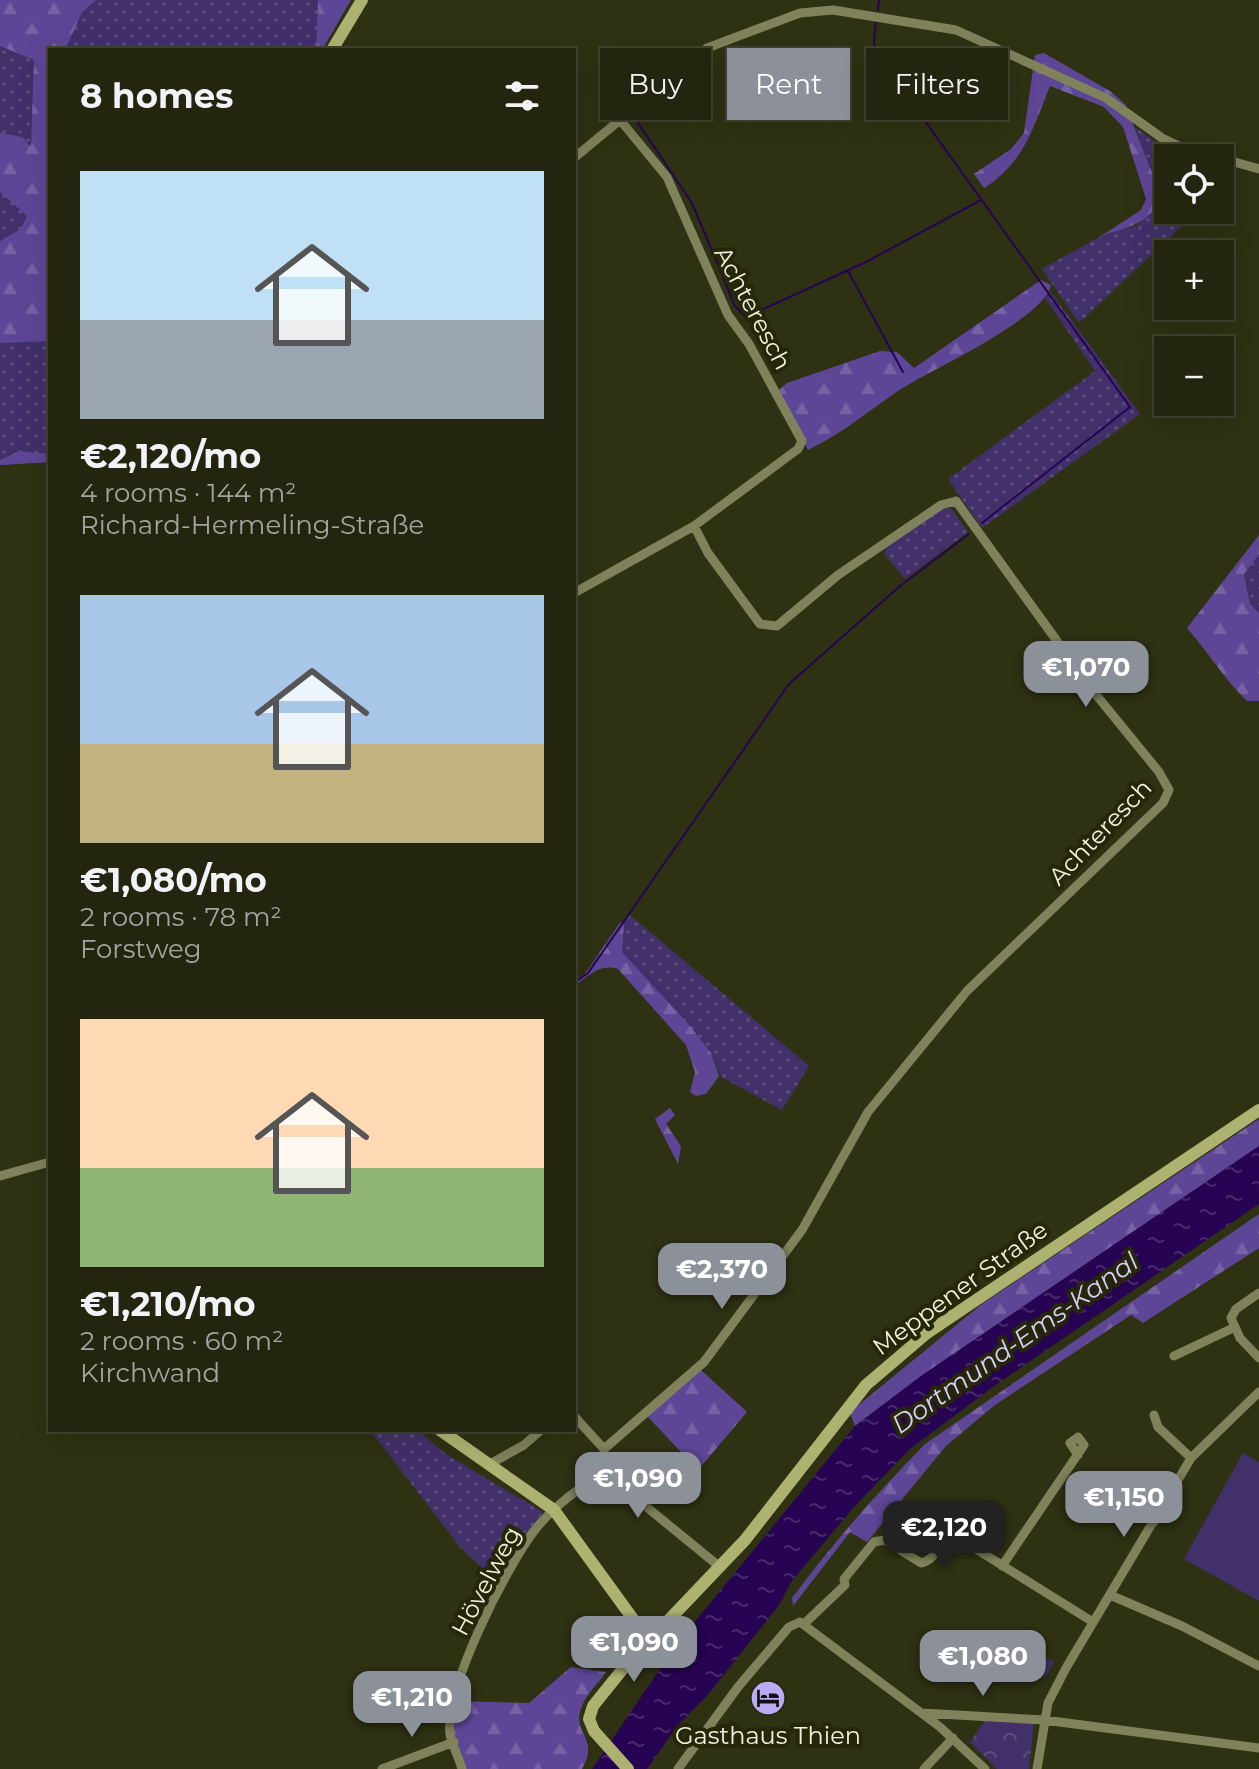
<!DOCTYPE html>
<html lang="en">
<head>
<meta charset="utf-8">
<style>
  :root { --surface:#23250e; --page:#2f311c; --text:#f1f3f6; --muted:#a3a59e; --line:#40422e; --accent:#8c9099 }
  body { margin:0; font-family:Montserrat,sans-serif; background:var(--page); color:var(--text); height:100vh; display:flex; flex-direction:column; font-size:30px; white-space:nowrap }
  * { box-sizing:border-box; margin:0 }
  p { font-size:26px; color:var(--muted) }
  .icon { flex:none; width:44px; height:44px; fill:none; stroke:currentColor; stroke-width:2; stroke-linecap:round; stroke-linejoin:round }
  .map { position:relative; flex:1; overflow:hidden }
  .details { position:absolute; left:48px; top:48px; width:528px; height:1384px; display:flex; flex-direction:column; background:var(--surface); border-radius:0px; box-shadow:0 8px 32px #0002,0 0 0 2px var(--line) }
  .details>* { flex:none }
  .hud { position:absolute; left:600px; top:48px; width:538px; height:72px; display:flex; gap:16px }
  .controls { position:absolute; left:1154px; top:144px; display:grid; gap:16px }
  .controls a { display:grid; place-items:center; width:80px; height:80px; border-radius:0px; background:var(--surface); box-shadow:0 8px 32px #0002,0 0 0 2px var(--line); font-size:40px }
  .price { position:absolute; translate:-50% -68px; padding:0 18px; border-radius:16px; background:var(--accent); color:#fff; font-size:26px; line-height:52px; filter:drop-shadow(0 2px 4px #0008) }
  .price::after { content:''; position:absolute; left:50%; top:48px; width:24px; height:18px; margin-left:-12px; background:inherit; clip-path:polygon(0 0,100% 0,50% 100%) }
  .price.on { background:#222; color:#fff }
  ul { padding:0; list-style:none }
  li { display:grid; align-content:center; gap:16px; height:424px; padding:0 32px }
  li span { display:grid; place-items:center; height:248px; border-radius:0px; color:#555 }
  li>.icon { margin-inline-start:auto }
  span .icon { width:144px; height:144px; fill:#fffc; stroke-width:1 }
  li b { font-size:34px }
  h2 { display:flex; justify-content:space-between; align-items:center; height:96px; padding:0 32px; font-size:34px }
  .tag { padding:0 28px; border-radius:0px; background:var(--surface); box-shadow:0 8px 32px #0002,0 0 0 2px var(--line); font-size:28px; line-height:72px }
  .tag.on { background:var(--accent); color:#fff }
  .map>svg:first-child { display:block }
</style>
</head>
<body>
<div class="map">
<svg width="1259" height="1769" viewBox="0 0 1259 1769">
  <defs>
    <pattern id="grass-dots" width="8" height="8" patternUnits="userSpaceOnUse" patternTransform="scale(2)"><rect width="8" height="8" fill="#413069"/><path d="M2 2h.1M6 6h.1" fill="none" stroke="#5d4e7e" stroke-width="1.8" stroke-linecap="round"/></pattern>
    <pattern id="forest-firs" width="22" height="20" patternUnits="userSpaceOnUse" patternTransform="scale(2)"><rect width="22" height="20" fill="#5e4696"/><path d="M5 1l3.5 6h-7zM16 11l3.5 6h-7z" fill="#7561a4"/></pattern>
    <pattern id="park-crowns" width="20" height="18" patternUnits="userSpaceOnUse" patternTransform="scale(2)"><rect width="20" height="18" fill="#413069"/><path d="M2 6a3 3 0 1 1 6 0M12 15a3 3 0 1 1 6 0" fill="none" stroke="#5d4e7e"/></pattern>
    <pattern id="water-ripples" width="26" height="14" patternUnits="userSpaceOnUse" patternTransform="scale(2)"><rect width="26" height="14" fill="#270353"/><path d="M2 4q2-2 4 0t4 0M15 11q2-2 4 0t4 0" fill="none" stroke="#47286b"/></pattern>
  </defs>
  <rect width="100%" height="100%" fill="#2f3113"/>
  <path fill="url(#grass-dots)" d="M 0,0 L 318,0 L 316,50 L 50,50 L 50,462 L 0,465 Z
    M 1135,127 L 1178,158 L 1168,158 L 1168,210 L 1199,210 L 1079,323 L 1042,269 L 1101,236 L 1138,225 L 1161,195 Z
    M 1050,291 L 1140,414 L 982,528 L 948,479 L 1095,371 L 1045,298 Z
    M 951,508 L 968,532 L 905,579 L 884,553 L 887,547 L 941,509 Z
    M 1259,554 L 1259,613 L 1250,604 L 1244,573 Z
    M 630,915 L 809,1066 L 782,1110 L 721,1077 L 711,1053 L 631,964 L 622,952 L 619,924 Z
    M 370,1430 L 417,1430 L 447,1455 L 543,1512 L 498,1583 L 460,1547 Z"/>
  <path fill="url(#forest-firs)" d="M 0,0 L 96,0 L 82,12 L 65,50 L 50,50 L 50,341 L 0,343 L 0,241 L 21,229 L 27,216 L 0,192 L 0,133 L 22,137 L 31,146 L 34,60 L 0,46 Z
    M 318,0 L 351,0 L 322,50 L 316,50 Z
    M 1044,53 L 1110,91 L 1125,104 L 1161,195 C 1154,223 1126,228 1101,236 L 1141,210 L 1146,199 L 1123,127 L 1104,107 L 1050,86 C 1033,128 1024,163 984,188 L 974,174 L 1011,149 L 1024,133 L 1035,55 Z
    M 1041,280 L 1051,285 C 1044,319 932,369 901,389 C 871,409 842,434 808,450 L 779,390 L 787,383 L 880,351 L 897,352 L 914,368 Z
    M 20,451 L 50,454 L 50,462 L 0,465 L 0,460 Z
    M 1259,535 L 1259,554 L 1244,574 L 1250,604 L 1259,613 L 1259,701 L 1247,701 C 1224,679 1208,652 1187,628 Z
    M 624,923 L 622,952 L 690,1026 L 711,1053 L 719,1076 L 706,1094 L 696,1096 L 690,1092 L 695,1072 L 686,1045 L 618,969 C 599,963 589,976 574,986 L 574,981 L 585,974 L 619,924 Z
    M 670,1108 L 675,1115 L 666,1124 L 681,1146 L 678,1164 L 655,1119 Z
    M 1259,1119 L 1259,1146 L 921,1376 L 855,1426 L 850,1413 L 856,1407 L 982,1304 Z
    M 1259,1214 L 1259,1248 L 1143,1323 L 1131,1315 L 995,1405 L 946,1446 L 867,1542 L 850,1532 L 793,1606 L 792,1598 C 833,1543 877,1493 925,1444 Z
    M 701,1370 L 747,1412 L 698,1470 L 647,1416 Z
    M 571,1667 L 606,1672 C 598,1684 585,1695 581,1709 C 572,1734 600,1737 582,1769 L 463,1769 L 452,1735 L 456,1701 L 529,1703 Z"/>
  <path fill="url(#park-crowns)" d="M 985,1720 L 1034,1722 L 1029,1769 L 997,1769 L 970,1742 Z"/>
  <path fill="#413069" d="M 1243,1453 L 1259,1462 L 1259,1601 L 1184,1559 Z
    M 1028,1648 L 1054,1662 L 1046,1677 L 1019,1663 Z"/>
  <path fill="url(#water-ripples)" d="M 1259,1146 L 1259,1204 L 997,1384 L 910,1449 L 854,1507 L 792,1581 L 779,1605 L 707,1696 L 678,1725 L 647,1769 L 592,1769 L 679,1641 L 855,1426 L 921,1376 Z"/>
  <g fill="none" stroke-linecap="round" stroke-linejoin="round">
    <path stroke="#270353" stroke-width="2" d="M 878,10 L 879,0
      M 876,20 L 874,42 L 877,54 L 1130,407 L 982,523
      M 636,120 L 692,203 L 735,306 L 746,317 L 866,262 L 981,200
      M 848,271 L 903,372
      M 574,983 L 588,973 L 789,684 L 900,586 L 969,534"/>
    <path stroke="#7f825b" stroke-width="9" d="M 574,158 L 707,48 L 800,13 L 833,10 L 956,30 L 1106,98 L 1162,138 L 1181,147 L 1259,169
      M 574,593 L 694,526 L 798,449 L 802,441 L 749,344 L 728,315 L 667,177 L 620,120
      M 0,1176 L 50,1162
      M 1259,1293 L 1236,1309 L 1231,1318 L 1240,1338 L 1259,1358
      M 1174,1356 L 1233,1328
      M 1154,1415 L 1158,1427 L 1191,1458
      M 574,1416 L 604,1449 L 605,1473
      M 604,1449 L 704,1362 L 802,1230 L 868,1112 L 967,991 L 1163,803 L 1169,790 L 1159,772 L 1093,691 L 956,501 L 941,505 L 838,575 L 777,626 L 760,624 L 708,553 L 694,526
      M 490,1464 L 524,1445 L 541,1430
      M 1119,1502 L 1154,1522
      M 1002,1566 L 1084,1445 L 1078,1437 L 1070,1443 L 1078,1455
      M 1110,1595 L 1182,1626 L 1259,1666
      M 805,1623 L 845,1585 L 844,1579 L 874,1542 L 884,1540 L 921,1563 C 937,1560 938,1541 952,1534 L 1093,1622
      M 922,1713 L 1044,1720 L 1259,1748
      M 382,1769 L 454,1742
      M 462,1769 C 459,1758 452,1745 450,1734 C 444,1689 506,1568 534,1531 C 552,1508 580,1486 605,1473 L 720,1567
      M 678,1769 L 738,1687 L 789,1627 L 800,1622 L 940,1727 L 985,1769
      M 924,1769 L 953,1738
      M 1037,1769 L 1048,1703 L 1066,1668 L 1191,1458 L 1259,1392"/>
    <path stroke="#aeb271" stroke-width="12" d="M 332,50 L 362,0
      M 440,1430 L 554,1510 L 649,1641
      M 628,1769 L 594,1731 L 589,1719 L 593,1706 L 626,1665 L 745,1540 L 866,1385 L 927,1333 L 1259,1110"/>
  </g>
  <defs>
    <symbol id="hotel-disc" viewBox="-11 -11 22 22"><circle r="9.5" fill="#bbaaf6" stroke="#262709"/><path d="M-6-4.5h1.5V1H6V5H4.5V3h-9V5H-6ZM-4 0a1.8 1.8 0 1 1 3.6 0ZM.5 0V-2.5h3Q6-2.5 6 0Z" fill="#111"/></symbol>
  </defs>
  <g fill-rule="evenodd">
    <use href="#hotel-disc" x="748" y="1678" width="40" height="40"/>
  </g>
  <g text-anchor="middle" dominant-baseline="central" stroke-width="8" stroke-linejoin="round" paint-order="stroke">
    <g font-size="24" fill="#f0f2e0" stroke="#262709">
      <text transform="translate(753 308) rotate(62)">Achteresch</text>
      <text transform="translate(1100 832) rotate(-46)">Achteresch</text>
      <text transform="translate(960 1288) rotate(-36)">Meppener Straße</text>
      <text transform="translate(486 1581) rotate(-62)">Hövelweg</text>
    </g>
    <g font-size="24" fill="#f0f2e0" stroke="#262709">
      <text x="768" y="1735">Gasthaus Thien</text>
    </g>
    <g font-size="26" font-style="italic" fill="#d7cefb" stroke="#262709">
      <text transform="translate(1015 1343) rotate(-35)">Dortmund-Ems-Kanal</text>
    </g>
  </g>
</svg>
<div class="controls">
<a><svg class="icon" aria-label="locate" viewBox="0 0 24 24"><circle cx="12" cy="12" r="6"/><path d="M12 2v4M12 18v4M2 12h4M18 12h4"/></svg></a>
<a>+</a>
<a>−</a>
</div>
<b class="price" style="left:1086px;top:709px">€1,070</b>
<b class="price" style="left:722px;top:1311px">€2,370</b>
<b class="price" style="left:638px;top:1520px">€1,090</b>
<b class="price" style="left:1124px;top:1539px">€1,150</b>
<b class="price on" style="left:944px;top:1569px">€2,120</b>
<b class="price" style="left:634px;top:1684px">€1,090</b>
<b class="price" style="left:983px;top:1698px">€1,080</b>
<b class="price" style="left:412px;top:1739px">€1,210</b>
<div class="hud">
<a class="tag">Buy</a>
<a class="tag on">Rent</a>
<a class="tag">Filters</a>
</div>
<section class="details">
<h2>8 homes<svg class="icon" aria-label="filters" viewBox="0 0 24 24"><path d="M4 7h16M4 17h16"/><circle cx="9" cy="7" r="2"/><circle cx="15" cy="17" r="2"/></svg></h2>
<ul>
<li><span style="background:linear-gradient(#bfe0f5 60%,#9aa5b1 0)"><svg class="icon" aria-label="home" viewBox="0 0 24 24"><path d="M3 11l9-7 9 7M6 9v11h12V9"/></svg></span><div><b>€2,120/mo</b><p>4 rooms · 144 m²</p><p>Richard-Hermeling-Straße</p></div></li>
<li><span style="background:linear-gradient(#a9c7e8 60%,#c2b280 0)"><svg class="icon" aria-label="home" viewBox="0 0 24 24"><path d="M3 11l9-7 9 7M6 9v11h12V9"/></svg></span><div><b>€1,080/mo</b><p>2 rooms · 78 m²</p><p>Forstweg</p></div></li>
<li><span style="background:linear-gradient(#ffd9b3 60%,#8fb573 0)"><svg class="icon" aria-label="home" viewBox="0 0 24 24"><path d="M3 11l9-7 9 7M6 9v11h12V9"/></svg></span><div><b>€1,210/mo</b><p>2 rooms · 60 m²</p><p>Kirchwand</p></div></li>
</ul>
</section>
</div>
</body>
</html>
